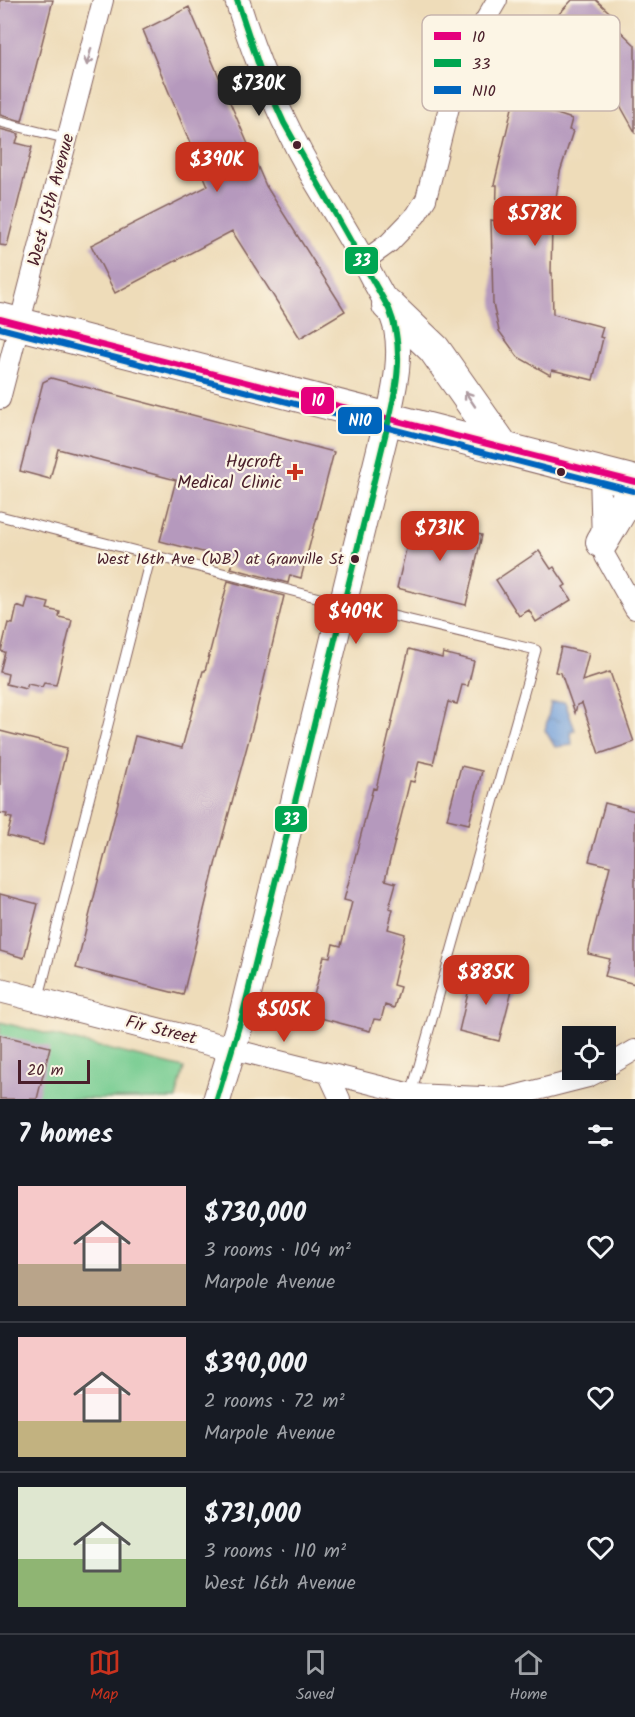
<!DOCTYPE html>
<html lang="en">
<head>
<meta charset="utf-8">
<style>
  :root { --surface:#171b24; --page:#20242c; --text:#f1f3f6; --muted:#9ea1a6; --line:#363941; --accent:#c8321e }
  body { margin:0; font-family:Kalam,sans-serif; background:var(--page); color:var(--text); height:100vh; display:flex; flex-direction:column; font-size:22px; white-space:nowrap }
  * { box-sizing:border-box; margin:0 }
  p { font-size:20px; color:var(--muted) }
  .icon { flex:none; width:33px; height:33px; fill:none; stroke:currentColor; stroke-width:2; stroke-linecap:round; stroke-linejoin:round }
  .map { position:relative; height:1099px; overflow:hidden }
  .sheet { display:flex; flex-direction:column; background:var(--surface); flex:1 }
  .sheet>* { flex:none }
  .controls { position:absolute; left:562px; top:1026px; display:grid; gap:12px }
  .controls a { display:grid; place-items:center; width:54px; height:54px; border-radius:0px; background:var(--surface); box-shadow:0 6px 24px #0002; font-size:30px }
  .scale { position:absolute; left:18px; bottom:15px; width:72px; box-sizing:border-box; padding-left:6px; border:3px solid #4a1f2b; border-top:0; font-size:16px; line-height:21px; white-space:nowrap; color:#4a1f2b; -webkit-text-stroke:4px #fcf5e5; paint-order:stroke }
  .price { position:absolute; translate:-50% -51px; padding:0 14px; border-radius:12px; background:var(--accent); color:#fff; font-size:20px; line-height:39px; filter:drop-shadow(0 2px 3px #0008) }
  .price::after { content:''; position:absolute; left:50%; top:36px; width:18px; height:14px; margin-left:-9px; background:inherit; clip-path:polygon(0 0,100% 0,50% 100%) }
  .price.on { background:#222; color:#fff }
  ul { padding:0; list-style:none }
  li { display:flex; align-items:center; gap:18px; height:150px; padding:0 18px }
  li+li { border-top:2px solid var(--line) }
  li span { display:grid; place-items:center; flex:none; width:168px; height:120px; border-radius:0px; color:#555 }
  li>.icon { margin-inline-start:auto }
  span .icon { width:72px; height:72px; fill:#fffc; stroke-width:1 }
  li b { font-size:26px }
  h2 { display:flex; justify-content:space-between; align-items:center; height:72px; padding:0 18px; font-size:26px }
  .tab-bar { display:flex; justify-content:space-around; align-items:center; height:84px; border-top:2px solid var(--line); background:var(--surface); font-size:16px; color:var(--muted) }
  .tab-bar a { display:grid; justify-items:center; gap:3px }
  .tab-bar .on { color:var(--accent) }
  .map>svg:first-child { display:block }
</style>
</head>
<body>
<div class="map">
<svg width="635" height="1099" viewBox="0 0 635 1099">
  <defs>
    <pattern id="water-ripples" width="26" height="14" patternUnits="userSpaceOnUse" patternTransform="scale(1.5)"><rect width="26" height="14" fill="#719fda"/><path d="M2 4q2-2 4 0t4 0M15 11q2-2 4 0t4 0" fill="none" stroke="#5f81b1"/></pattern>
  </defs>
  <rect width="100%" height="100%" fill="#fcf5e5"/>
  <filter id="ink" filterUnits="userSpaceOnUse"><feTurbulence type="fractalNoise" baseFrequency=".0167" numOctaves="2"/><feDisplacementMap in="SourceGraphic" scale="12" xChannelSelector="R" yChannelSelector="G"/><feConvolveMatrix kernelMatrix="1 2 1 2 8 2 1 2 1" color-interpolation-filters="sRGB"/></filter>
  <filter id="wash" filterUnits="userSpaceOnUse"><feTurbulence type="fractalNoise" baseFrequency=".008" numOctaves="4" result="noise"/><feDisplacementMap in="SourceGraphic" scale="24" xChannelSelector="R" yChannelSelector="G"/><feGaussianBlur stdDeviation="1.35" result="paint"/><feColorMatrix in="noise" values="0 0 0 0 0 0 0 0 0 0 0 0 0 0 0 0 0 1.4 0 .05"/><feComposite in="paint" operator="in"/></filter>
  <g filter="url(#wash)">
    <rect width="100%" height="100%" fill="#eedcb9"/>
    <path fill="#76cc91" stroke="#60765e" stroke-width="1.5" d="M 0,1022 L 184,1068 L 176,1099 L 0,1099 Z"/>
    <path fill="url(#water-ripples)" stroke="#5e5f82" stroke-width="1.5" d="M 565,702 L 575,730 L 571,732 L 572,745 L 555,747 L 545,730 L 551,703 Z"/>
    <g id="blocks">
      <path fill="#b599bd" d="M 0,0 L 53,0 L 22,121 L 0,115 Z
        M 572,0 L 596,0 L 619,21 L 614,25 L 635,45 L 635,132 L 612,91 L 601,81 L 603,78 L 592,68 L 595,64 L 567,39 L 564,40 L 548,26 Z
        M 189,7 L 266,186 L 345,311 L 300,338 L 232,231 L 115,293 L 91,245 L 208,186 L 143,30 Z
        M 515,95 L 537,103 L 536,107 L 572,119 L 569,130 L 573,131 L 560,172 L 552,225 L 551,273 L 552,273 L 553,314 L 603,327 L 600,337 L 603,338 L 593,380 L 552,370 L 550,375 L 518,357 L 499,331 L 493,304 L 491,220 L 496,221 L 497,185 L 494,185 Z
        M 0,129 L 19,134 L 16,143 L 32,147 L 7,246 L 0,245 Z
        M 51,378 L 334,452 L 301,578 L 290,575 L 288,583 L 231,568 L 234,560 L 160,541 L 176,480 L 58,449 L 50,479 L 20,471 L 43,382 Z
        M 413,519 L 482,535 L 466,605 L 397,588 Z
        M 539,551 L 551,569 L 554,567 L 566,585 L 563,587 L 571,600 L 536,622 L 529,610 L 519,616 L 496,580 Z
        M 228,581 L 284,596 L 255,717 L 216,861 L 183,995 L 76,968 L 135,736 L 182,748 L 203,671 L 205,671 Z
        M 28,598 L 49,603 L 47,609 L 60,612 L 59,617 L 72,620 L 56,685 L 44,683 L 42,687 L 28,684 L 26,689 L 6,684 L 8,674 L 0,672 L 5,652 L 1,651 L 8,623 L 13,624 L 17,606 L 25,609 Z
        M 561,647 L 589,653 L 582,681 L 610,672 L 634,742 L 599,754 L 582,703 L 577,705 L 575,713 L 561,673 L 555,672 Z
        M 409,649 L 442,658 L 443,653 L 474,661 L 468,686 L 462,685 L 457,704 L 448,702 L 433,764 L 419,761 L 414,782 L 410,781 L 385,880 L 396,883 L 389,908 L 393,909 L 388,929 L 405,934 L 393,985 L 400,987 L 394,1008 L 385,1005 L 381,1020 L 374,1019 L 370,1031 L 309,1015 L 324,956 L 330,957 L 333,944 L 341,946 L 352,902 L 344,900 L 373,788 L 376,789 Z
        M 0,731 L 67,748 L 43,845 L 7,836 L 12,818 L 6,817 L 7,814 L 0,813 Z
        M 461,766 L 482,771 L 469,824 L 447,819 Z
        M 605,803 L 635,811 L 635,984 L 605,976 L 610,959 L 588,954 L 610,866 L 589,861 Z
        M 0,894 L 38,904 L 24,958 L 0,951 Z
        M 473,972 L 514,982 L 499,1041 L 459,1031 Z
        M 0,1035 L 50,1047 L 37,1099 L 0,1099 Z"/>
    </g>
  </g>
  <g filter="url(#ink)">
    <use href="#blocks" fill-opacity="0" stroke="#83615d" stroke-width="1.5"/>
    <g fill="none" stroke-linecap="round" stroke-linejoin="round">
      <defs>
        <path id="service" d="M 0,122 L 68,139
          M 0,516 L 343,604 L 536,650 L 411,1094
          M 39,997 L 151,555"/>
        <path id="minor" d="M 364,261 L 389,243 L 416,215 L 426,199 L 449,107 L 479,31 L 497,0
          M 0,399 L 103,0
          M 600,473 L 602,542 L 605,556 L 635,609
          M 232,1049 L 411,1094 L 506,1098 L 588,1077 L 602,1070
          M 606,1067 L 635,1050
          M 328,1073 L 340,1099"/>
        <path id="tertiary" d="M 237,0 C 256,62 281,120 313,176 C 333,210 355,244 373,279 C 382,295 392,311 396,329 C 402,359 394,390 388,419
          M 0,990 L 232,1049"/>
        <path id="secondary" d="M 217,1099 L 243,1013 L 388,419"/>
        <path id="trunk" d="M 388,305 L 434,349 L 503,447
          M 0,319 L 635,482
          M 602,542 L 635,486"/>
      </defs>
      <use href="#service" stroke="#83615d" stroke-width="11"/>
      <use href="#minor" stroke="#83615d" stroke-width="22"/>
      <use href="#tertiary" stroke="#83615d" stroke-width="26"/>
      <use href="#secondary" stroke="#83615d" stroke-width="29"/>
      <use href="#trunk" stroke="#83615d" stroke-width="34"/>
      <use href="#service" stroke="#fff" stroke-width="9"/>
      <use href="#minor" stroke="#fff" stroke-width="20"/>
      <use href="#tertiary" stroke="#fff" stroke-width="24"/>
      <use href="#secondary" stroke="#fff" stroke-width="27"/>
      <use href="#trunk" stroke="#fff" stroke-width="32"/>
      <defs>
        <path id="bus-1" d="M 0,319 L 635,482"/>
        <path id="bus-2" d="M 217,1099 L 243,1013 L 387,428 C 397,388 405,348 389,309 L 284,123 L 261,72 L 237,0"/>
        <path id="bus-3" d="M 0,328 L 633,491"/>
      </defs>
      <use href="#bus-1" stroke="#fcf5e5" stroke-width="10"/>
      <use href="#bus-2" stroke="#fcf5e5" stroke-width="10"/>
      <use href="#bus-3" stroke="#fcf5e5" stroke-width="10"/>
      <use href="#bus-1" stroke="#e5007d" stroke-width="6"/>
      <use href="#bus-2" stroke="#00a651" stroke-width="6"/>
      <use href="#bus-3" stroke="#0065bd" stroke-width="6"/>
    </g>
    <defs><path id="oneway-shaft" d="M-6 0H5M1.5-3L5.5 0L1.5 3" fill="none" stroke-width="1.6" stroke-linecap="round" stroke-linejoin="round" transform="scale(1.5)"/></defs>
    <g stroke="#ae9aa0">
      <use href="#oneway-shaft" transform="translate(89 57) rotate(104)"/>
      <use href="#oneway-shaft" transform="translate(470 399) rotate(-124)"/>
    </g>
  </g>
  <g fill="#4a1f2b" stroke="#fcf5e5" stroke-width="2">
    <circle cx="297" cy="145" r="5"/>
    <circle cx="561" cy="472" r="5"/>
    <circle cx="355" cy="559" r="5"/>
  </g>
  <path fill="#c8321e" stroke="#fcf5e5" stroke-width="2" d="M292 463h6v6h6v6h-6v6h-6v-6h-6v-6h6z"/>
  <g text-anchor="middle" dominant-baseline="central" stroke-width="4.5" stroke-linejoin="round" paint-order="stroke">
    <g font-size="16" fill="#4a1f2b" stroke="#fcf5e5" text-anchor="end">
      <text x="344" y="559">West 16th Ave (WB) at Granville St</text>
    </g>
    <g font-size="18" fill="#4a1f2b" stroke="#fcf5e5">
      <text transform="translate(52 200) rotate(-75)">West 15th Avenue</text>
      <text transform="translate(161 1031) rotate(14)">Fir Street</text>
    </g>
    <g font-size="18" fill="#4a1f2b" stroke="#fcf5e5" text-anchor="end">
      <text x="282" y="462">Hycroft<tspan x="282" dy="21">Medical Clinic</tspan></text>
    </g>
  </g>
  <rect x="422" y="15" width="198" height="96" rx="9" fill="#fcf5e5" stroke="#c7b5ad" stroke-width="1.5"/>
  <rect x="434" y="32" width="27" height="8" fill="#e5007d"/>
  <rect x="434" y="59" width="27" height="8" fill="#00a651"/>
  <rect x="434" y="86" width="27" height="8" fill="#0065bd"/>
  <g font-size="16" fill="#4a1f2b">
    <text x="472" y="42">10</text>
    <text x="472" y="69">33</text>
    <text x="472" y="96">N10</text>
  </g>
  <g stroke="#fcf5e5" stroke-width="2">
    <rect x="344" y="246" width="35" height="29" rx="6" fill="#00a651"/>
    <rect x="300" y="386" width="35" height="29" rx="6" fill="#e5007d"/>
    <rect x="337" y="406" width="46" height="29" rx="6" fill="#0065bd"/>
    <rect x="274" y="805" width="34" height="28" rx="6" fill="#00a651"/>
  </g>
  <g font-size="16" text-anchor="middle" font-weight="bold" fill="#fff">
    <text x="362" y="266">33</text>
    <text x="318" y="406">10</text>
    <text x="360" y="426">N10</text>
    <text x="291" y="825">33</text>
  </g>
</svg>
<div class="controls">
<a><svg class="icon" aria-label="locate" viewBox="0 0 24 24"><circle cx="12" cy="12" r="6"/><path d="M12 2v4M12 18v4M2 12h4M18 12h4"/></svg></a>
</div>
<div class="scale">20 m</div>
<b class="price on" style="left:259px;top:117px">$730K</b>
<b class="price" style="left:217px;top:193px">$390K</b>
<b class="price" style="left:535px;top:247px">$578K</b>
<b class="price" style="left:440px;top:562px">$731K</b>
<b class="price" style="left:356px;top:645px">$409K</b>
<b class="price" style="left:486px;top:1006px">$885K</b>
<b class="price" style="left:284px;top:1043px">$505K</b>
</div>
<section class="sheet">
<h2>7 homes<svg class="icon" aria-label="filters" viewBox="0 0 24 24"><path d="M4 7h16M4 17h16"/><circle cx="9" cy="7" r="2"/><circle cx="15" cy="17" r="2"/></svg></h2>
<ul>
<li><span style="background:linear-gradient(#f6c9c9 65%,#b9a48a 0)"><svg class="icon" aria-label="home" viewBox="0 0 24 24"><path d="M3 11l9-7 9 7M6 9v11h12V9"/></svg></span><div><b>$730,000</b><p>3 rooms · 104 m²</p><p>Marpole Avenue</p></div><svg class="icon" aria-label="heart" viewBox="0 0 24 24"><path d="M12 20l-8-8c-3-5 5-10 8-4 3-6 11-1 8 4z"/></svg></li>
<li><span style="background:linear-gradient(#f6c9c9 70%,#c2b280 0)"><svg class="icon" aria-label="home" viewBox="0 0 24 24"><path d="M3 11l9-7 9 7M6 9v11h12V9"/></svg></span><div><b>$390,000</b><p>2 rooms · 72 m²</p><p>Marpole Avenue</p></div><svg class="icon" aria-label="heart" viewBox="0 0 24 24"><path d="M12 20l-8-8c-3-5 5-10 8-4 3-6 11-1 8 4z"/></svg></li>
<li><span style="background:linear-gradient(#dfe7d0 60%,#8fb573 0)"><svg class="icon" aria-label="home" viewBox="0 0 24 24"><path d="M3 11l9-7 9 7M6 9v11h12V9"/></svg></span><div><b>$731,000</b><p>3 rooms · 110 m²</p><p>West 16th Avenue</p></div><svg class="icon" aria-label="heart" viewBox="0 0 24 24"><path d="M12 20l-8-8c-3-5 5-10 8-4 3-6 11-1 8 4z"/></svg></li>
</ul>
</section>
<nav class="tab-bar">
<a class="on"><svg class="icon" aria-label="map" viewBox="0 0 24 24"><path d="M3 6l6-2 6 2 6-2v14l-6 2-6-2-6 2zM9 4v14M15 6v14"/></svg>Map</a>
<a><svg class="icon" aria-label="saved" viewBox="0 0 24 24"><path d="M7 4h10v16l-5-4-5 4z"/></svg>Saved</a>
<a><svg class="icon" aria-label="home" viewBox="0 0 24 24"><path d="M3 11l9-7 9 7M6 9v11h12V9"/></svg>Home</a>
</nav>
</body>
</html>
